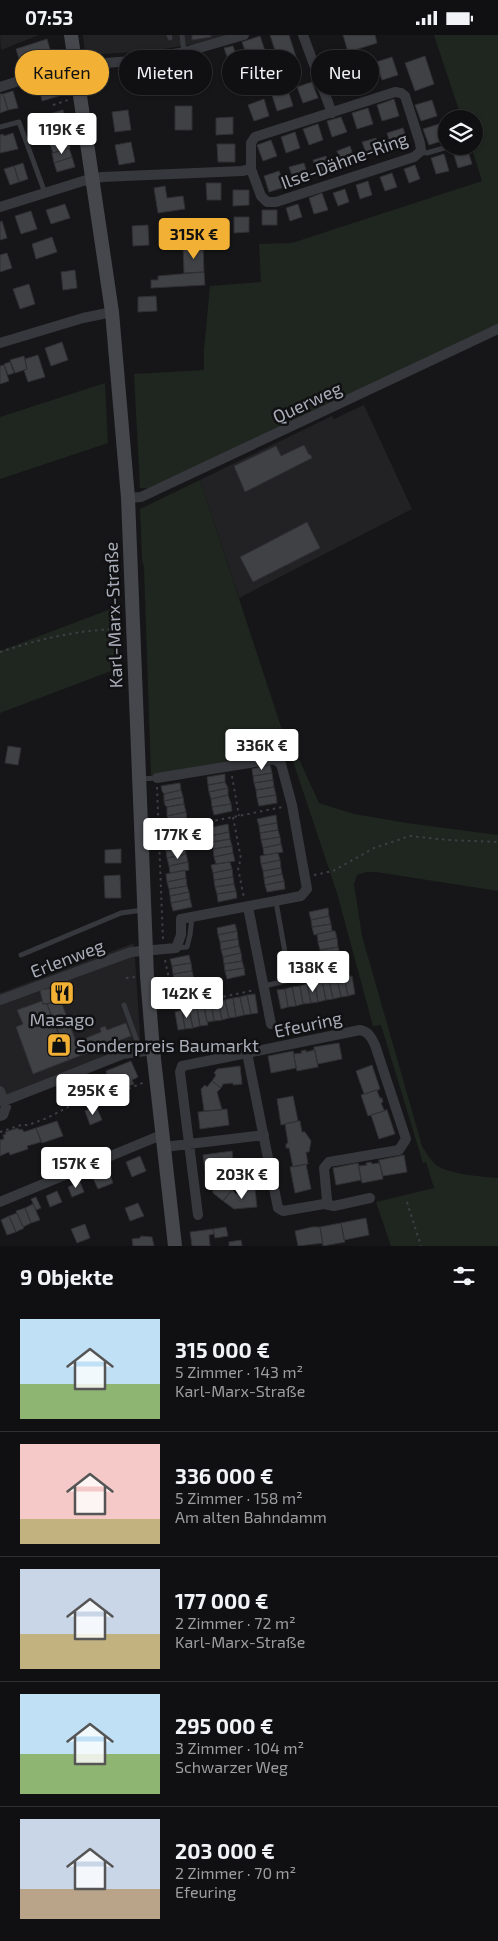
<!DOCTYPE html>
<html lang="de">
<head>
<meta charset="utf-8">
<style>
  :root { --surface:#101012; --page:#1e1e20; --text:#f1f3f6; --muted:#9c9d9f; --line:#303032; --accent:#f2b134 }
  body { margin:0; font-family:"Exo 2",sans-serif; background:var(--page); color:var(--text); height:100vh; display:flex; flex-direction:column; font-size:19px; white-space:nowrap }
  * { box-sizing:border-box; margin:0 }
  p { font-size:16px; color:var(--muted) }
  .icon { flex:none; width:28px; height:28px; fill:none; stroke:currentColor; stroke-width:2; stroke-linecap:round; stroke-linejoin:round }
  .map { position:relative; height:1211px; overflow:hidden }
  .panel { display:flex; flex-direction:column; background:var(--surface); flex:1 }
  .panel>* { flex:none }
  .guide { position:absolute; left:15px; top:15px; width:469px; height:45px; display:flex; gap:10px }
  .tools { position:absolute; left:438px; top:75px; display:grid; gap:10px }
  .tools a { display:grid; place-items:center; width:45px; height:45px; border-radius:50%; background:var(--surface); box-shadow:0 1px 4px #0004,0 0 0 1px var(--line); font-size:25px }
  .price { position:absolute; translate:-50% -42px; padding:0 11px; border-radius:5px; background:#fff; color:#222; font-size:16px; line-height:32px; filter:drop-shadow(0 1px 2px #0008) }
  .price::after { content:''; position:absolute; left:50%; top:30px; width:15px; height:11px; margin-left:-8px; background:inherit; clip-path:polygon(0 0,100% 0,50% 100%) }
  .price.current { background:var(--accent); color:#111 }
  ul { padding:0; list-style:none }
  li { display:flex; align-items:center; gap:15px; height:125px; padding:0 20px }
  li+li { border-top:1px solid var(--line) }
  li span { display:grid; place-items:center; flex:none; width:140px; height:100px; border-radius:0px; color:#555 }
  li>.icon { margin-inline-start:auto }
  span .icon { width:60px; height:60px; fill:#fffc; stroke-width:1 }
  li b { font-size:21px }
  h2 { display:flex; justify-content:space-between; align-items:center; height:60px; padding:0 20px; font-size:21px }
  .chip { padding:0 18px; border-radius:22px; background:var(--surface); box-shadow:0 1px 4px #0004,0 0 0 1px var(--line); font-size:18px; line-height:45px }
  .chip.current { background:var(--accent); color:#111 }
  .status { display:flex; justify-content:space-between; align-items:center; height:35px; padding:0 25px; background:var(--surface); direction:ltr }
  .status svg { height:14px; fill:currentColor }
  .map>svg:first-child { display:block }
</style>
</head>
<body>
<div class="status"><b>07:53</b><svg viewBox="0 0 49 12"><path d="M0 12V9h3v3zM5 12V6h3v6zM10 12V3h3v9zM15 12V0h3v12zM26 1h20v11H26zM47 4h2v5h-2z"/></svg></div>
<div class="map">
<svg width="498" height="1211" viewBox="0 0 498 1211">
  <rect width="100%" height="100%" fill="#161618"/>
  <path fill="#222225" d="M 0,0 L 39,0 L 1,15 Z
    M 83,0 L 228,0 L 209,7 L 150,16 L 85,20 Z
    M 364,370 L 412,474 L 239,563 L 200,445 L 332,381 L 334,384 Z
    M 134,908 L 141,1015 L 5,1063 L 0,1051 L 0,958 Z"/>
  <path fill="#1e261f" d="M 434,0 L 498,0 L 498,291 L 150,453 L 140,453 L 134,339 L 204,335 L 204,315 L 210,251 L 261,247 L 259,209 L 292,208 L 482,146 L 471,111 L 474,111 L 474,84 L 462,84 Z
    M 105,348 L 108,408 L 0,444 L 0,382 Z
    M 200,445 L 287,710 L 293,711 L 319,768 L 354,779 L 407,788 L 498,800 L 498,856 L 376,837 L 366,837 L 357,840 L 354,849 L 362,901 L 422,1111 C 426,1118 430,1124 436,1130 C 448,1139 483,1142 498,1143 L 498,1211 L 391,1211 L 376,1167 L 434,1153 L 426,1127 L 423,1128 L 381,990 L 373,991 L 337,858 L 290,717 L 151,741 L 144,533 L 142,524 L 140,474 Z
    M 116,572 L 119,633 L 0,678 L 0,616 Z"/>
  <path fill="#404145" stroke="#303034" d="M 192,0 L 211,0 L 211,2 L 192,5 Z
    M 270,0 L 289,0 L 300,34 L 283,40 Z
    M 343,0 L 375,0 L 377,8 L 348,17 Z
    M 260,1 L 274,43 L 257,49 L 242,7 Z
    M 47,4 L 53,24 L 22,34 L 16,14 Z
    M 233,11 L 246,47 L 237,50 L 224,13 Z
    M 425,21 L 434,49 L 415,56 L 405,28 Z
    M 392,22 L 398,40 L 382,45 L 376,27 Z
    M 200,29 L 201,53 L 183,54 L 182,31 Z
    M 368,29 L 373,47 L 358,51 L 353,34 Z
    M 344,38 L 349,54 L 335,59 L 330,43 Z
    M 166,39 L 167,57 L 148,58 L 148,40 Z
    M 56,42 L 58,52 L 41,57 L 38,47 Z
    M 312,47 L 318,63 L 303,68 L 297,52 Z
    M 57,52 L 59,61 L 42,66 L 40,57 Z
    M 288,55 L 293,71 L 277,76 L 272,60 Z
    M 13,56 L 18,73 L 8,75 L 3,59 Z
    M 0,59 L 3,59 L 8,75 L 0,78 Z
    M 264,64 L 269,81 L 254,86 L 248,70 Z
    M 394,64 L 399,81 L 382,86 L 377,70 Z
    M 432,65 L 437,81 L 421,86 L 415,70 Z
    M 175,71 L 192,71 L 192,95 L 175,95 Z
    M 368,73 L 373,89 L 357,94 L 352,78 Z
    M 63,75 L 65,84 L 49,89 L 46,80 Z
    M 128,75 L 131,95 L 115,97 L 112,77 Z
    M 233,82 L 233,99 L 216,100 L 216,83 Z
    M 341,82 L 347,97 L 332,102 L 327,86 Z
    M 64,84 L 67,94 L 50,99 L 47,89 Z
    M 318,89 L 323,105 L 309,110 L 303,94 Z
    M 439,89 L 445,105 L 429,110 L 423,94 Z
    M 403,93 L 408,108 L 392,114 L 387,98 Z
    M 66,94 L 69,103 L 51,108 L 49,99 Z
    M 295,97 L 300,113 L 286,118 L 281,102 Z
    M 13,98 L 18,114 L 0,118 L 0,100 L 3,99 L 4,101 Z
    M 376,103 L 381,116 L 367,120 L 362,107 Z
    M 68,104 L 70,113 L 53,118 L 50,109 Z
    M 271,105 L 277,121 L 263,126 L 257,110 Z
    M 131,107 L 135,127 L 119,130 L 115,110 Z
    M 217,109 L 235,109 L 235,127 L 218,127 Z
    M 350,111 L 355,126 L 342,130 L 337,116 Z
    M 69,113 L 72,122 L 54,128 L 52,118 Z
    M 467,113 L 472,129 L 458,133 L 453,117 Z
    M 444,119 L 449,136 L 436,139 L 431,123 Z
    M 326,121 L 331,136 L 318,140 L 313,125 Z
    M 72,122 L 75,132 L 57,137 L 54,128 Z
    M 23,128 L 28,144 L 19,147 L 14,131 Z
    M 304,128 L 309,144 L 295,149 L 289,132 Z
    M 415,130 L 420,144 L 409,148 L 404,134 Z
    M 14,131 L 19,147 L 10,150 L 4,134 Z
    M 279,136 L 285,152 L 269,157 L 264,141 Z
    M 392,138 L 397,152 L 385,156 L 380,142 Z
    M 368,146 L 372,160 L 360,164 L 356,150 Z
    M 206,148 L 221,148 L 221,165 L 207,165 Z
    M 165,151 L 167,163 L 183,161 L 185,174 L 158,178 L 154,153 Z
    M 345,154 L 349,167 L 338,171 L 333,158 Z
    M 233,155 L 249,155 L 249,170 L 233,171 Z
    M 322,158 L 328,175 L 314,179 L 309,163 Z
    M 65,169 L 70,183 L 51,189 L 46,175 Z
    M 298,169 L 302,182 L 290,186 L 286,173 Z
    M 262,175 L 277,175 L 277,190 L 262,190 Z
    M 31,176 L 37,194 L 21,199 L 15,181 Z
    M 234,182 L 249,182 L 249,197 L 234,198 Z
    M 2,186 L 7,203 L 0,205 L 0,187 Z
    M 148,190 L 149,210 L 133,211 L 132,191 Z
    M 52,202 L 57,217 L 36,224 L 32,209 Z
    M 203,211 L 204,237 L 184,238 L 183,213 Z
    M 7,218 L 12,233 L 0,237 L 0,220 Z
    M 75,235 L 77,253 L 63,255 L 61,237 Z
    M 204,237 L 205,250 L 151,253 L 151,245 L 158,245 L 158,241 Z
    M 29,249 L 35,269 L 20,274 L 13,254 Z
    M 156,261 L 157,276 L 138,277 L 138,262 Z
    M 62,307 L 68,325 L 51,331 L 45,313 Z
    M 38,320 L 45,342 L 28,347 L 24,335 L 27,334 L 25,324 Z
    M 24,321 L 27,334 L 15,338 L 10,325 Z
    M 10,327 L 14,338 L 8,340 L 4,329 Z
    M 4,330 L 9,346 L 0,349 L 0,331 Z
    M 304,410 L 309,420 L 310,419 L 312,423 L 245,457 L 234,431 L 276,411 L 281,421 Z
    M 307,487 L 320,513 L 253,547 L 240,522 Z
    M 8,711 L 21,713 L 18,730 L 5,728 Z
    M 270,730 L 272,738 L 253,741 L 252,734 Z
    M 272,738 L 273,745 L 254,748 L 253,741 Z
    M 225,739 L 225,747 L 208,750 L 207,742 Z
    M 273,745 L 274,752 L 256,755 L 254,748 Z
    M 225,747 L 228,753 L 209,757 L 208,750 Z
    M 180,748 L 181,755 L 164,759 L 162,756 L 161,751 Z
    M 274,752 L 276,760 L 257,763 L 256,755 Z
    M 228,753 L 228,760 L 211,764 L 209,757 Z
    M 181,755 L 183,762 L 164,766 L 164,759 Z
    M 228,760 L 231,769 L 212,772 L 211,764 Z
    M 276,760 L 277,768 L 259,771 L 257,763 Z
    M 183,762 L 184,769 L 167,772 L 165,770 L 164,766 Z
    M 184,769 L 186,777 L 167,781 L 167,772 Z
    M 231,769 L 232,776 L 214,780 L 212,772 Z
    M 186,777 L 187,785 L 169,788 L 167,781 Z
    M 276,780 L 277,788 L 259,791 L 257,784 Z
    M 277,788 L 278,795 L 260,798 L 259,791 Z
    M 228,789 L 229,797 L 210,801 L 209,793 Z
    M 278,795 L 280,802 L 261,805 L 260,798 Z
    M 229,797 L 230,804 L 212,807 L 210,801 Z
    M 182,798 L 184,806 L 165,809 L 163,802 Z
    M 280,802 L 281,809 L 263,813 L 261,805 Z
    M 230,804 L 232,811 L 213,814 L 212,807 Z
    M 184,806 L 185,812 L 166,816 L 165,809 Z
    M 281,809 L 283,817 L 264,820 L 263,813 Z
    M 232,811 L 233,818 L 214,822 L 213,814 Z
    M 185,812 L 186,819 L 167,823 L 166,816 Z
    M 121,814 L 121,828 L 105,828 L 105,815 Z
    M 233,818 L 235,826 L 216,829 L 214,822 Z
    M 278,818 L 280,825 L 261,829 L 260,821 Z
    M 186,819 L 188,827 L 169,831 L 167,823 Z
    M 280,825 L 281,833 L 263,836 L 261,829 Z
    M 188,827 L 189,835 L 170,838 L 169,831 Z
    M 230,827 L 232,834 L 213,838 L 211,830 Z
    M 281,833 L 282,839 L 264,843 L 263,836 Z
    M 232,834 L 233,842 L 214,845 L 213,838 Z
    M 185,835 L 186,843 L 167,847 L 166,839 Z
    M 282,839 L 284,846 L 265,850 L 264,843 Z
    M 120,840 L 121,863 L 105,863 L 104,841 Z
    M 233,842 L 234,849 L 215,852 L 214,845 Z
    M 186,843 L 187,851 L 169,854 L 167,847 Z
    M 284,846 L 285,854 L 267,857 L 265,850 Z
    M 234,849 L 236,856 L 217,859 L 215,852 Z
    M 187,851 L 189,857 L 170,861 L 169,854 Z
    M 236,856 L 237,863 L 218,867 L 217,859 Z
    M 189,857 L 190,864 L 171,868 L 170,861 Z
    M 190,864 L 192,872 L 173,876 L 171,868 Z
    M 328,873 L 329,881 L 311,885 L 309,877 Z
    M 329,881 L 331,889 L 312,892 L 311,885 Z
    M 235,889 L 237,896 L 218,900 L 217,893 Z
    M 331,889 L 332,896 L 314,900 L 312,892 Z
    M 237,896 L 238,904 L 220,907 L 218,900 Z
    M 332,896 L 335,896 L 337,903 L 318,907 L 317,899 Z
    M 337,903 L 338,912 L 320,915 L 318,907 Z
    M 238,904 L 239,911 L 221,915 L 220,907 Z
    M 239,911 L 241,918 L 223,922 L 221,915 Z
    M 338,912 L 340,919 L 321,923 L 320,915 Z
    M 241,918 L 242,926 L 224,929 L 223,922 Z
    M 189,920 L 191,928 L 172,931 L 170,924 Z
    M 242,926 L 244,933 L 225,936 L 224,929 Z
    M 191,928 L 192,936 L 173,939 L 172,931 Z
    M 244,933 L 245,940 L 227,944 L 225,936 Z
    M 192,936 L 194,944 L 175,947 L 173,939 Z
    M 352,941 L 355,959 L 348,961 L 344,942 Z
    M 344,942 L 348,961 L 341,962 L 337,944 Z
    M 194,944 L 195,952 L 176,955 L 175,947 Z
    M 337,944 L 341,962 L 333,964 L 329,945 Z
    M 329,945 L 333,964 L 326,965 L 322,946 Z
    M 322,946 L 326,965 L 318,967 L 315,948 Z
    M 315,948 L 318,967 L 311,968 L 307,949 Z
    M 307,949 L 311,968 L 303,969 L 300,951 Z
    M 64,951 L 67,965 L 43,969 L 40,955 Z
    M 300,951 L 303,969 L 296,971 L 292,952 Z
    M 195,952 L 197,960 L 178,963 L 176,955 Z
    M 292,952 L 296,971 L 288,972 L 285,954 Z
    M 285,954 L 288,972 L 281,974 L 277,955 Z
    M 255,959 L 258,978 L 251,979 L 247,960 Z
    M 247,960 L 251,979 L 244,980 L 240,962 Z
    M 240,962 L 244,980 L 236,982 L 233,963 Z
    M 233,963 L 236,982 L 229,983 L 225,965 Z
    M 225,965 L 229,983 L 222,985 L 218,966 Z
    M 42,966 L 43,969 L 47,969 L 69,1025 L 33,1039 L 16,992 L 23,989 L 17,975 Z
    M 61,966 L 68,985 L 72,983 L 74,988 L 70,990 L 76,1007 L 101,997 L 100,993 L 105,991 L 107,995 L 126,988 L 131,1001 L 69,1025 L 47,969 Z
    M 218,966 L 222,985 L 214,986 L 211,967 Z
    M 211,967 L 214,986 L 207,987 L 203,969 Z
    M 204,971 L 208,990 L 200,991 L 197,973 Z
    M 197,973 L 200,991 L 193,993 L 189,974 Z
    M 189,974 L 193,993 L 185,994 L 182,975 Z
    M 182,975 L 185,994 L 178,995 L 175,977 Z
    M 339,1008 L 342,1024 L 318,1029 L 314,1012 Z
    M 314,1012 L 318,1032 L 297,1036 L 293,1016 L 294,1019 L 302,1018 L 301,1016 L 306,1015 L 306,1017 L 314,1015 Z
    M 293,1016 L 296,1033 L 271,1038 L 268,1021 Z
    M 131,1026 L 138,1042 L 132,1045 L 134,1049 L 121,1054 L 119,1050 L 109,1054 L 111,1058 L 98,1063 L 96,1059 L 74,1067 L 70,1055 L 107,1040 L 106,1036 Z
    M 372,1030 L 380,1054 L 364,1059 L 356,1036 Z
    M 240,1031 L 242,1049 L 233,1050 L 233,1048 L 223,1049 L 221,1053 L 212,1046 L 216,1040 L 214,1038 L 217,1034 Z
    M 212,1046 L 221,1053 L 217,1057 L 222,1075 L 204,1076 L 201,1054 L 205,1050 L 207,1052 Z
    M 380,1054 L 377,1056 L 380,1063 L 382,1063 L 383,1067 L 381,1068 L 384,1075 L 387,1075 L 368,1081 L 361,1060 Z
    M 293,1061 L 298,1086 L 281,1090 L 277,1064 Z
    M 96,1071 L 102,1085 L 90,1090 L 85,1076 Z
    M 227,1074 L 229,1090 L 200,1094 L 198,1077 Z
    M 387,1075 L 395,1099 L 379,1104 L 371,1080 Z
    M 57,1086 L 63,1101 L 42,1108 L 36,1093 Z
    M 298,1086 L 300,1086 L 302,1097 L 305,1097 L 311,1106 L 309,1117 L 306,1117 L 308,1129 L 293,1132 L 289,1113 L 286,1113 L 286,1109 L 288,1108 L 285,1089 Z
    M 18,1093 L 19,1095 L 22,1094 L 24,1097 L 36,1093 L 41,1107 L 27,1111 L 28,1114 L 10,1120 L 9,1117 L 0,1121 L 0,1105 L 4,1104 L 3,1100 L 6,1099 L 5,1097 Z
    M 232,1116 L 234,1133 L 205,1136 L 203,1120 Z
    M 404,1120 L 407,1137 L 383,1141 L 379,1125 Z
    M 140,1121 L 146,1136 L 132,1142 L 126,1127 Z
    M 379,1125 L 383,1144 L 362,1148 L 358,1128 L 359,1131 L 367,1130 L 366,1128 L 371,1127 L 372,1129 L 379,1128 Z
    M 358,1128 L 361,1145 L 336,1150 L 333,1133 Z
    M 306,1129 L 311,1154 L 295,1158 L 290,1132 Z
    M 228,1134 L 229,1142 L 227,1143 L 228,1152 L 232,1155 L 223,1166 L 213,1158 L 211,1136 Z
    M 108,1135 L 113,1148 L 98,1154 L 92,1141 Z
    M 80,1147 L 84,1157 L 72,1162 L 68,1152 Z
    M 255,1154 L 257,1172 L 234,1174 L 223,1166 L 232,1155 L 236,1159 L 245,1158 L 245,1155 Z
    M 57,1156 L 62,1167 L 50,1172 L 46,1161 Z
    M 36,1162 L 41,1173 L 36,1175 L 31,1164 Z
    M 138,1168 L 144,1181 L 130,1186 L 125,1173 Z
    M 33,1169 L 40,1185 L 31,1188 L 25,1173 Z
    M 25,1173 L 31,1188 L 23,1192 L 16,1176 Z
    M 17,1178 L 24,1193 L 16,1197 L 9,1181 Z
    M 9,1181 L 16,1197 L 7,1200 L 1,1185 Z
    M 366,1183 L 369,1200 L 344,1205 L 341,1188 Z
    M 341,1188 L 345,1207 L 323,1211 L 320,1192 Z
    M 85,1189 L 90,1203 L 77,1208 L 71,1194 Z
    M 226,1192 L 228,1201 L 215,1203 L 213,1194 Z
    M 312,1192 L 320,1192 L 323,1208 L 298,1211 L 295,1196 Z
    M 213,1194 L 214,1199 L 209,1200 L 210,1211 L 192,1211 L 190,1197 Z
    M 141,1201 L 152,1202 L 154,1211 L 133,1211 L 132,1204 L 140,1203 Z
    M 241,1205 L 242,1211 L 229,1211 L 229,1207 Z"/>
  <g fill="none" stroke-linecap="round" stroke-linejoin="round">
    <path stroke="#3d3f44" stroke-width="2" stroke-dasharray="2.5 4" stroke-linecap="butt" d="M 53,70 L 68,65
      M 0,617 C 40,604 80,594 123,594
      M 232,741 L 239,781
      M 157,752 L 163,905
      M 233,782 L 241,824 L 238,833 L 244,863
      M 158,797 L 283,772
      M 314,840 L 333,836 L 374,813 L 410,801 L 448,805 L 498,807
      M 165,925 L 175,972 L 255,955
      M 126,943 L 136,942
      M 0,1097 L 21,1090 L 28,1090 L 47,1083 L 72,1070 L 100,1065 L 145,1047
      M 407,1167 L 421,1211"/>
    <path stroke="#37383d" stroke-width="5" d="M 169,0 L 170,3
      M 182,0 L 184,17
      M 0,92 L 19,87 L 45,158
      M 421,117 L 427,118 L 451,111
      M 140,744 L 157,743
      M 176,913 L 187,912 L 190,900 L 192,882
      M 21,920 L 121,878 L 143,875
      M 264,951 L 290,945 L 276,867
      M 124,970 L 137,1006 L 139,1017"/>
    <path stroke="#37383d" stroke-width="10" d="M 303,0 L 332,78
      M 0,52 L 65,31 L 132,26 L 185,17 L 244,0
      M 395,57 L 401,58 L 405,61 L 420,108 L 421,116 L 414,122 L 276,167 L 267,167 L 261,161 L 251,134 L 251,108 L 255,102 Z
      M 0,172 L 83,146 L 102,142 L 242,136 L 251,134
      M 0,308 L 83,283 L 112,277
      M 128,463 L 141,462 L 498,294
      M 248,872 L 271,989
      M 0,965 L 131,917 L 176,913 L 181,900 L 181,884 L 301,861 L 307,854 L 292,770 L 281,729 L 274,724 L 157,743
      M 360,995 C 369,997 371,1002 375,1010 L 406,1104 L 399,1115 L 329,1127 L 324,1133 L 327,1165 L 324,1169 L 283,1176 L 278,1173 L 247,1018 Z
      M 0,1056 L 6,1072 L 3,1080 L 0,1081
      M 4,1066 L 123,1019 L 153,1015
      M 164,1112 L 264,1100
      M 0,1167 L 154,1103 L 163,1101
      M 324,1169 L 334,1171 L 370,1163
      M 198,1180 L 180,1037 L 182,1031 L 247,1018"/>
    <path stroke="#45474d" stroke-width="14" d="M 71,0 L 112,277 L 128,463 L 147,941 L 153,1015 L 175,1211"/>
  </g>
  <defs>
    <symbol id="restaurant-square" viewBox="-11 -11 22 22"><rect x="-9" y="-9" width="18" height="18" rx="4" fill="#f2b134" stroke="#111113"/><path d="M-5-6h1v4h1v-4h1v4h1v-4h1v5L-1.5 .5V6h-2V.5L-5-1ZM5-6V6H3V1.5H1.5Q1.5-4 5-6Z" fill="#111"/></symbol>
    <symbol id="shop-square" viewBox="-11 -11 22 22"><rect x="-9" y="-9" width="18" height="18" rx="4" fill="#f2b134" stroke="#111113"/><path d="M-5-2.5h2.3a2.7 3.5 0 0 1 5.4 0H5L5.5 6h-11ZM-1.5-2.5h3a1.5 2.3 0 0 0-3 0Z" fill="#111"/></symbol>
  </defs>
  <g fill-rule="evenodd">
    <use href="#restaurant-square" x="48" y="944" width="28" height="28"/>
    <use href="#shop-square" x="45" y="996" width="28" height="28"/>
  </g>
  <g text-anchor="middle" dominant-baseline="central" stroke-width="5" stroke-linejoin="round" paint-order="stroke">
    <g font-size="18" fill="#a8adb8" stroke="#111113">
      <text transform="translate(344 125) rotate(-20)">Ilse-Dähne-Ring</text>
      <text transform="translate(307 367) rotate(-25)">Querweg</text>
      <text transform="translate(113 580) rotate(-92)">Karl-Marx-Straße</text>
      <text transform="translate(67 923) rotate(-21)">Erlenweg</text>
      <text transform="translate(308 989) rotate(-12)">Efeuring</text>
    </g>
    <g font-size="18" fill="#a8adb8" stroke="#111113">
      <text x="62" y="984">Masago</text>
      <text x="76" y="1010" text-anchor="start">Sonderpreis Baumarkt</text>
    </g>
  </g>
</svg>
<div class="tools">
<a><svg class="icon" aria-label="layers" viewBox="0 0 24 24"><path d="M12 4l9 5-9 5-9-5zM3 14l9 5 9-5"/></svg></a>
</div>
<b class="price" style="left:62px;top:120px">119K €</b>
<b class="price current" style="left:194px;top:225px">315K €</b>
<b class="price" style="left:262px;top:736px">336K €</b>
<b class="price" style="left:178px;top:825px">177K €</b>
<b class="price" style="left:313px;top:958px">138K €</b>
<b class="price" style="left:187px;top:984px">142K €</b>
<b class="price" style="left:93px;top:1081px">295K €</b>
<b class="price" style="left:76px;top:1154px">157K €</b>
<b class="price" style="left:242px;top:1165px">203K €</b>
<div class="guide">
<a class="chip current">Kaufen</a>
<a class="chip">Mieten</a>
<a class="chip">Filter</a>
<a class="chip">Neu</a>
</div>
</div>
<section class="panel">
<h2>9 Objekte<svg class="icon" aria-label="filters" viewBox="0 0 24 24"><path d="M4 7h16M4 17h16"/><circle cx="9" cy="7" r="2"/><circle cx="15" cy="17" r="2"/></svg></h2>
<ul>
<li><span style="background:linear-gradient(#bfe0f5 65%,#8fb573 0)"><svg class="icon" aria-label="home" viewBox="0 0 24 24"><path d="M3 11l9-7 9 7M6 9v11h12V9"/></svg></span><div><b>315 000 €</b><p>5 Zimmer · 143 m²</p><p>Karl-Marx-Straße</p></div></li>
<li><span style="background:linear-gradient(#f6c9c9 75%,#c2b280 0)"><svg class="icon" aria-label="home" viewBox="0 0 24 24"><path d="M3 11l9-7 9 7M6 9v11h12V9"/></svg></span><div><b>336 000 €</b><p>5 Zimmer · 158 m²</p><p>Am alten Bahndamm</p></div></li>
<li><span style="background:linear-gradient(#c9d6e8 65%,#c2b280 0)"><svg class="icon" aria-label="home" viewBox="0 0 24 24"><path d="M3 11l9-7 9 7M6 9v11h12V9"/></svg></span><div><b>177 000 €</b><p>2 Zimmer · 72 m²</p><p>Karl-Marx-Straße</p></div></li>
<li><span style="background:linear-gradient(#bfe0f5 60%,#8fb573 0)"><svg class="icon" aria-label="home" viewBox="0 0 24 24"><path d="M3 11l9-7 9 7M6 9v11h12V9"/></svg></span><div><b>295 000 €</b><p>3 Zimmer · 104 m²</p><p>Schwarzer Weg</p></div></li>
<li><span style="background:linear-gradient(#c9d6e8 70%,#b9a48a 0)"><svg class="icon" aria-label="home" viewBox="0 0 24 24"><path d="M3 11l9-7 9 7M6 9v11h12V9"/></svg></span><div><b>203 000 €</b><p>2 Zimmer · 70 m²</p><p>Efeuring</p></div></li>
</ul>
</section>
</body>
</html>
